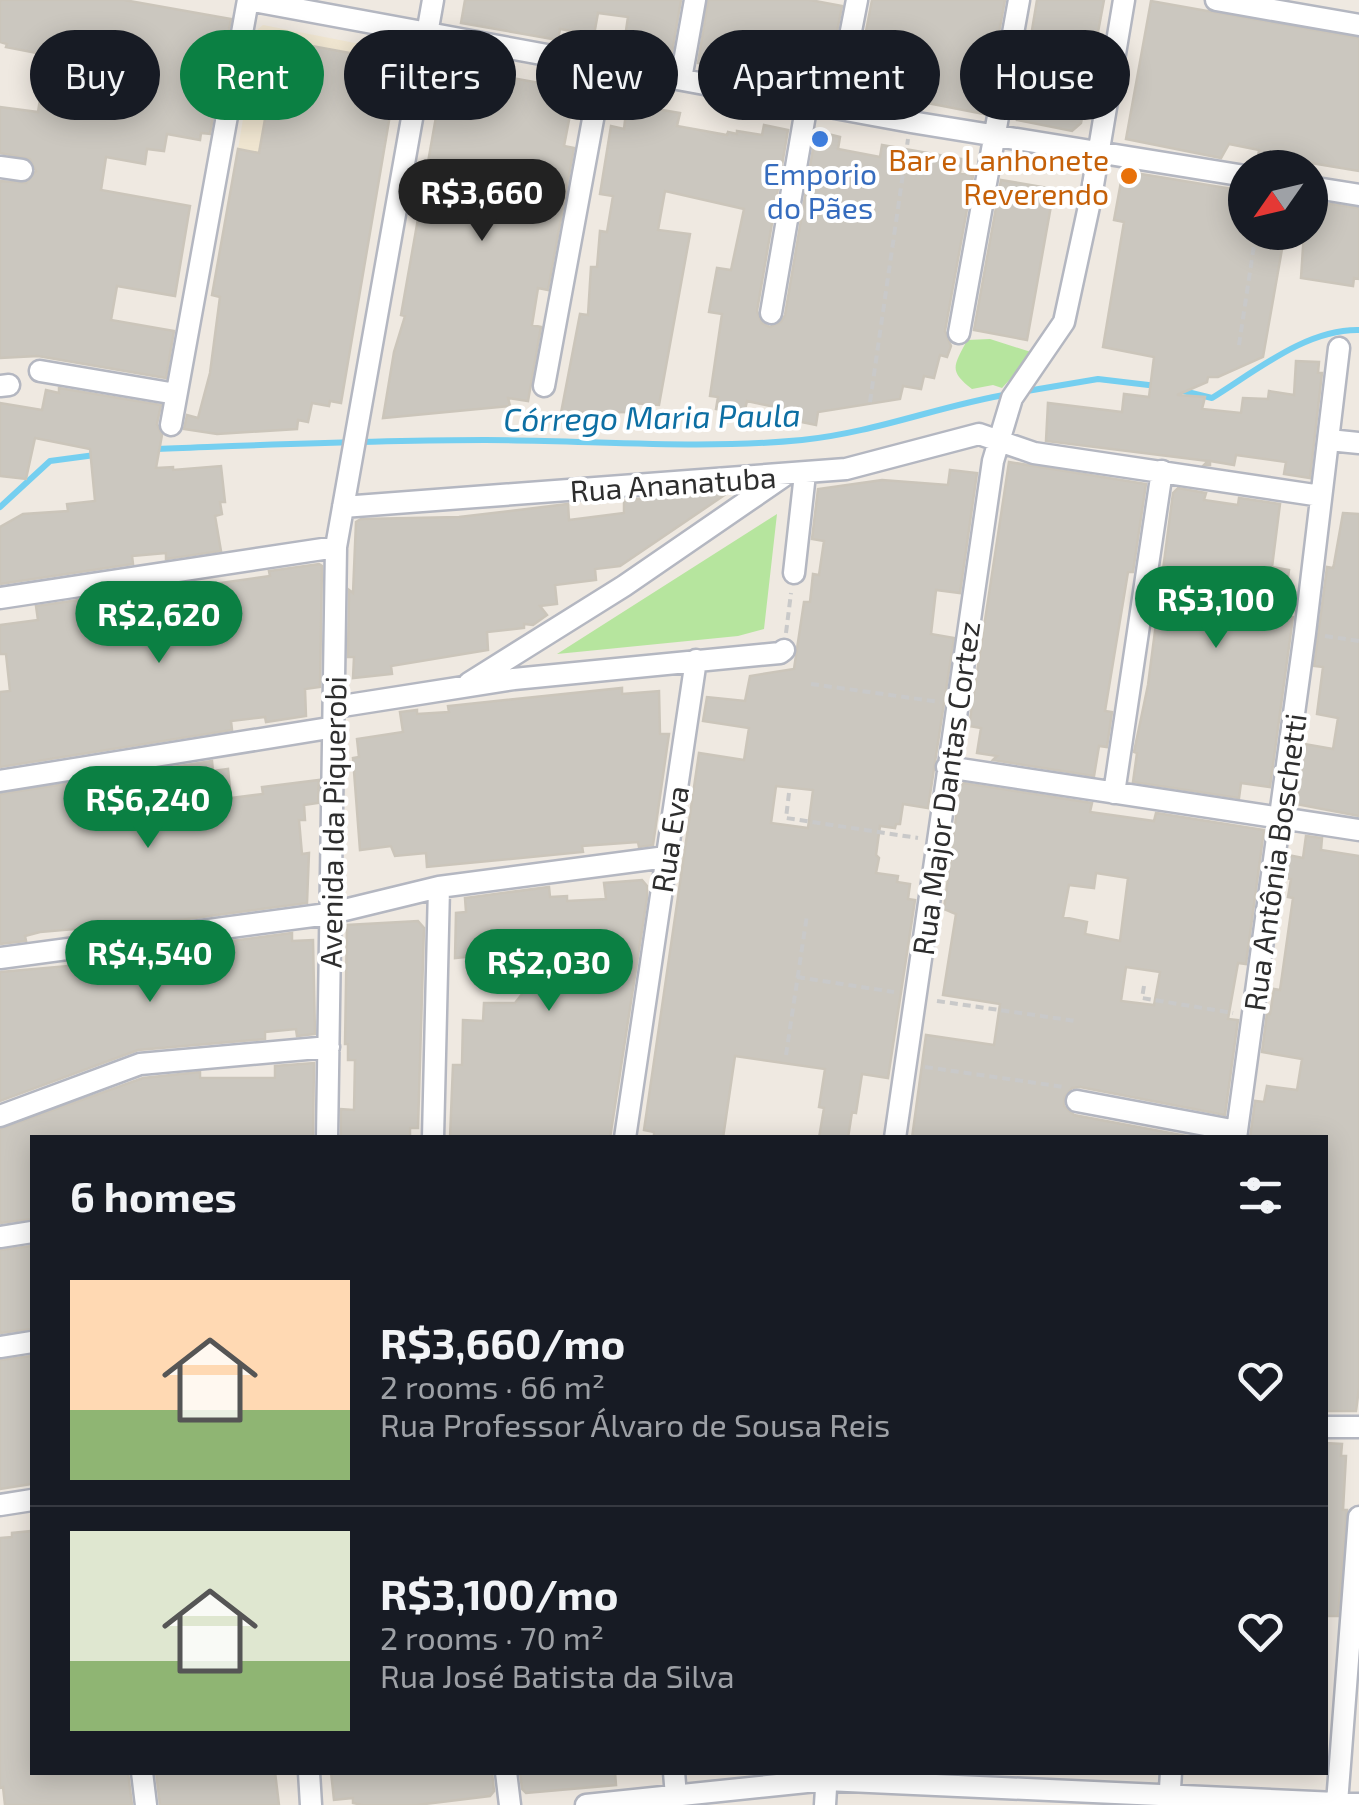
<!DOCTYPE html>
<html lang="en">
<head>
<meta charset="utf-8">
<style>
  :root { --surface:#171b24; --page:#20242c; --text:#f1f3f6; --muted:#9ea1a6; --line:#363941; --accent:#0b8043 }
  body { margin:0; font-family:"Exo 2",sans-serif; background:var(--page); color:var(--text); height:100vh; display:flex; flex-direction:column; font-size:38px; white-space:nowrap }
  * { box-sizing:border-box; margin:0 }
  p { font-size:32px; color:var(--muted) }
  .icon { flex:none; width:55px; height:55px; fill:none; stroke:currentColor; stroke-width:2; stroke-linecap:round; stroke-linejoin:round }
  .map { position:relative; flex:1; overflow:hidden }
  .sheet { position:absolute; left:30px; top:1135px; width:1298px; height:640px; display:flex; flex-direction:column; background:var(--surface); border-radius:0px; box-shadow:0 5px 25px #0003 }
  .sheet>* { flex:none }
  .guide { position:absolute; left:30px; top:30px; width:1300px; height:90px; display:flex; gap:20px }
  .needle { width:65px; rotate:236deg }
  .tools { position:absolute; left:1228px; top:150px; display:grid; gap:20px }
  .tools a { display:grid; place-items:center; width:100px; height:100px; border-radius:50%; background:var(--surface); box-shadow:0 5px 25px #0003; font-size:50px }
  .price { position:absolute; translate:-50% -85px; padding:0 22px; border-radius:35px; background:var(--accent); color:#fff; font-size:32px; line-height:65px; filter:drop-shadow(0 2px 5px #0008) }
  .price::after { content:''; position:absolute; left:50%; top:60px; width:30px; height:22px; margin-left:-15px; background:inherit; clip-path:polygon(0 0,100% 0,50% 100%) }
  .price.selected { background:#222; color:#fff }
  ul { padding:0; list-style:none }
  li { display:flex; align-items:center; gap:30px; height:250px; padding:0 40px }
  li+li { border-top:2px solid var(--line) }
  li span { display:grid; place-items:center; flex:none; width:280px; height:200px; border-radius:0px; color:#555 }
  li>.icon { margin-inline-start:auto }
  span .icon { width:120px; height:120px; fill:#fffc; stroke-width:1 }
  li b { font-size:42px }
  h2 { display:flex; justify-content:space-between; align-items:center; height:120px; padding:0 40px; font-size:42px }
  .pill { padding:0 35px; border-radius:45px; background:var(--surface); box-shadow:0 5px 25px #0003; font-size:35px; line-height:90px }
  .pill.selected { background:var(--accent); color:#fff }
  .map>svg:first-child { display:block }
</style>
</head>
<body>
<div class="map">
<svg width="1359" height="1805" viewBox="0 0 1359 1805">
  <rect width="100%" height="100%" fill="#efe9e1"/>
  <path fill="#f0e6d1" d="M 263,25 L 396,51 L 400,58 L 381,173 L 238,149 L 258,29 Z"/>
  <path fill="#b6e59e" d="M 990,339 L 1034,353 L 1002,388 L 993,385 L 972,389 C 947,370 955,365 967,340 Z
    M 777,514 L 764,629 L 738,636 L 557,654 Z"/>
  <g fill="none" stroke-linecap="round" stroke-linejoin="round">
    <path stroke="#75cff0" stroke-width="6" d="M 1179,390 L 1212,398 C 1256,371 1306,329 1359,330
      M 1021,392 L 1098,379 L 1157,386
      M 152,449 C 263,445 374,440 485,440 C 590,440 698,450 802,440 C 873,433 939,406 1009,394
      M 0,507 L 50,461 L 95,455"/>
  </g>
  <path fill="#cbc7bf" stroke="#cbc5ba" stroke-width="2.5" fill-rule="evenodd" d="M 0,0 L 124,0 L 231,19 L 210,134 L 201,133 L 200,140 L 167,134 L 164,151 L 147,149 L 145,164 L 106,157 L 101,190 L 190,206 L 175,296 L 117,286 L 111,320 L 174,331 L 166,378 L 38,356 L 0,358 L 0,181 L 26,183 L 36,171 L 30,159 L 0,153 L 0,107 L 38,112 L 47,55 L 6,47 L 7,44 L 0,42 Z
    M 465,0 L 681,0 L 671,59 L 623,51 L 628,17 L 598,13 L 594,35 L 560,29 L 558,40 L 461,23 Z
    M 708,0 L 810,0 L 842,6 L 826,88 L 698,63 Z
    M 872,0 L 1005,0 L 984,114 L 855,89 Z
    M 1037,0 L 1104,0 L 1081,123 L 1072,131 L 1017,120 Z
    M 1151,1 L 1359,38 L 1359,171 L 1311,163 L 1310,168 L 1282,168 L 1257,163 L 1259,150 L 1229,144 L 1221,158 L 1126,139 Z
    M 279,40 L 399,62 L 341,403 L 330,401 L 329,406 L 312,403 L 308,422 L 298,420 L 297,429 L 217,434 L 184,429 L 187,415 L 198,418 L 210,373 L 220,297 L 212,295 L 238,149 L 259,153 Z
    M 445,66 L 584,91 L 580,116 L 570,115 L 564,146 L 574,148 L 548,290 L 538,288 L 532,325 L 541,327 L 528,401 L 508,398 L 510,406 L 383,418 L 394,352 L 405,316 L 401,315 Z
    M 627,104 L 680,113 L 677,126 L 727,135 L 728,132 L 737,134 L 737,131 L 762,135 L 764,125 L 788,130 L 757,311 L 762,323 L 770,327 L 781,322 L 785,315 L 816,131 L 840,137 L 838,149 L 880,157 L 882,145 L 962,159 L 960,173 L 973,176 L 945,331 L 951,346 L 947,357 L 940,355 L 934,378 L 924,376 L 921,389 L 903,386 L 900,399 L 818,412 L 816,425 L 782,418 L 784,409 L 747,401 L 744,414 L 716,409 L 718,397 L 710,396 L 722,314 L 709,312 L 717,268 L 731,270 L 744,209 L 665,191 L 658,230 L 690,234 L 659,405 L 631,403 L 631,412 L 561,413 L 580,314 L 588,315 L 591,267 L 597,267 L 600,231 L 607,232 L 613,196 L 600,194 L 611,126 L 624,129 Z
    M 1123,171 L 1245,191 L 1245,232 L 1285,232 L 1263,357 L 1218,377 L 1208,377 L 1207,382 L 1177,395 L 1205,397 L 1202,409 L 1241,413 L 1243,398 L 1268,399 L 1269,391 L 1294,395 L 1296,361 L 1319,362 L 1318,373 L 1322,373 L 1310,478 L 1284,474 L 1286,462 L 1236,455 L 1234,465 L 1210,461 L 1210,465 L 1204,465 L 1208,461 L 1046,441 L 1048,403 L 1122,412 L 1124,394 L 1149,397 L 1154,357 L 1103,347 L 1124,222 L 1114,220 Z
    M 1001,180 L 1054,189 L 1027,340 L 974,330 Z
    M 1310,201 L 1359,208 L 1359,279 L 1354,278 L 1353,286 L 1301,278 L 1304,232 L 1310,232 Z
    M 59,388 L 161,405 L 157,424 L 162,435 L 156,468 L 173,467 L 173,470 L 221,466 L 225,502 L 220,502 L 222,514 L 215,516 L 221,551 L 166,559 L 166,553 L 132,556 L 133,564 L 0,584 L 0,527 L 23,514 L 68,511 L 67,504 L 95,501 L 90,449 L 35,438 L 26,479 L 0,476 L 0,403 L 42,410 L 46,390 L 59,393 Z
    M 1009,462 L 1146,484 L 1133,572 L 1128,572 L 1105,711 L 1112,712 L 1107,747 L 1099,746 L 1094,776 L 993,760 L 997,756 L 977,753 L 981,728 L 969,726 Z
    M 950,470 L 977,473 L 960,593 L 936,590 L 931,634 L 954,638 L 928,808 L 903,804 L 900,824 L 896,824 L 895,828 L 880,826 L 876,855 L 879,858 L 876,873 L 898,876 L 897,882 L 910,884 L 908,899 L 915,900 L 888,1078 L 862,1074 L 856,1113 L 852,1112 L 848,1138 L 819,1138 L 824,1108 L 819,1107 L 825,1069 L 735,1056 L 723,1138 L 654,1138 L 654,1132 L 644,1130 L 699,753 L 744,760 L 749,728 L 703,721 L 707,697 L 745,701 L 750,676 L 794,669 L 804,602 L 810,602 L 813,574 L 819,575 L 824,541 L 812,539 L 818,489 L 882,480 L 948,485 ZM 776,786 L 813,790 L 808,828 L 771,823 Z
    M 1178,488 L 1206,493 L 1204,500 L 1238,505 L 1239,498 L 1280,504 L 1272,567 L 1289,570 L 1283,615 L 1293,617 L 1270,787 L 1241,783 L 1239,798 L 1133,782 L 1137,753 L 1134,752 L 1148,685 L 1173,493 Z
    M 729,492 L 620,566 L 595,569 L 596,580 L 555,585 L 557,604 L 540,606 L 547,615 L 533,625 L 524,624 L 524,628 L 487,632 L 488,650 L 391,666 L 392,674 L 353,678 L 354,657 L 348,657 L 349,590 L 353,593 L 356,522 L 361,519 L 459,517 L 568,504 L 569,520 L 624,513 L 624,500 Z
    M 1343,513 L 1359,514 L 1359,816 L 1296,804 L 1304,744 L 1333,749 L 1338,718 L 1317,714 L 1323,667 L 1314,666 L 1327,567 L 1333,568 L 1334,564 Z
    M 319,564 L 322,566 L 320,687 L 305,689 L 306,716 L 266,722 L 265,717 L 231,721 L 232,730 L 0,767 L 0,692 L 10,691 L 6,654 L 0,654 L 0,625 L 38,620 L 36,606 L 177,586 L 179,603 L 215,598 L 213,584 L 270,576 L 269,571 Z
    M 622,688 L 622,694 L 659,691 L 660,734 L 669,734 L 653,845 L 639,847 L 638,842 L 582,846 L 583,852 L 427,867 L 426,853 L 395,856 L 391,846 L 360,850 L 353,758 L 359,757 L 357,739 L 403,732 L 400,712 L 417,710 L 417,714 L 449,712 L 448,706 Z
    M 212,761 L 213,771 L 228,769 L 231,798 L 263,794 L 262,787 L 319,780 L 318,803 L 304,805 L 305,820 L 299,820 L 302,854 L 309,853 L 307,903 L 76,934 L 75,929 L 40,932 L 25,936 L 26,941 L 0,944 L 0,794 Z
    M 964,783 L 1092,803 L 1090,812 L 1154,821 L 1156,813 L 1264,830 L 1246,964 L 1238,963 L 1228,1019 L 1238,1020 L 1225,1115 L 1080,1087 L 1072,1088 L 1064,1098 L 1064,1106 L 1074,1115 L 1197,1138 L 912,1138 L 926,1035 L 994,1045 L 1000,1004 L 943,995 L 956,914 L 944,909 L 960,787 ZM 1096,873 L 1128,878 L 1120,941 L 1085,934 L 1087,922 L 1063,917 L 1069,885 L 1094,888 ZM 1126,967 L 1160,972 L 1154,1005 L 1121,1001 Z
    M 1306,836 L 1322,838 L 1321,850 L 1359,856 L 1359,1388 L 1356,1411 L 1325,1411 L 1325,1138 L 1250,1138 L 1255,1101 L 1264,1102 L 1267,1086 L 1297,1090 L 1302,1059 L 1262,1052 L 1267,1013 L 1270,1014 L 1274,989 L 1280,990 L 1293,898 L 1288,897 L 1291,879 L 1285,878 L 1288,855 L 1303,858 Z
    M 642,880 L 647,886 L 647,898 L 610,1138 L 450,1138 L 453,1065 L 462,1065 L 463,1020 L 483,1021 L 484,1003 L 515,1003 L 530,984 L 505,966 L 513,952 L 455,958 L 456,913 L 466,912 L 465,898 L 549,887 L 550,897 L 567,896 L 567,901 L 606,899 L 604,883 Z
    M 418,921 L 424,928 L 418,1128 L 410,1128 L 410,1138 L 341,1138 L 341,1109 L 354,1110 L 355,1060 L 348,1060 L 348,1044 L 345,1044 L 347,925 Z
    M 292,933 L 292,941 L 313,940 L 315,1034 L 297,1036 L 296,1029 L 265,1032 L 265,1039 L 138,1050 L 0,1101 L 0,972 L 80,965 L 79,961 Z
    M 314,1063 L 313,1138 L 32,1138 L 32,1219 L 0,1223 L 0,1129 L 143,1078 L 200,1072 L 200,1078 L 275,1078 L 275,1066 Z
    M 32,1246 L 32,1329 L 0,1333 L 0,1250 Z
    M 32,1356 L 32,1484 L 0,1489 L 0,1360 Z
    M 1325,1443 L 1342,1444 L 1341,1456 L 1346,1456 L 1343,1510 L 1347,1510 L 1338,1616 L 1325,1616 Z
    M 32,1531 L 32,1773 L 128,1772 L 132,1805 L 5,1805 L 3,1787 L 0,1788 L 0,1538 L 12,1537 L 12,1533 Z
    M 156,1772 L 275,1772 L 279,1805 L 160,1805 Z
    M 331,1772 L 492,1772 L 494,1791 L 490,1796 L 417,1805 L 362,1805 L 353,1803 L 353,1798 L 334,1800 Z
    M 520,1772 L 615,1772 L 616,1785 L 526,1793 L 522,1789 Z"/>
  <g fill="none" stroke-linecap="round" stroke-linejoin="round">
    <defs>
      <path id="minor" d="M 1216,0 L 1359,25
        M 681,79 L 695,0
        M 836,108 L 857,0
        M 0,167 L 22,170
        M 1310,187 L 1359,195
        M 771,313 L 807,103
        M 959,333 L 1019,0
        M 40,371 L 176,394
        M 0,386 L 9,385
        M 544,386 L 603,65
        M 171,425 L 248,0 L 911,122 L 1245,176
        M 1329,440 L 1359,443
        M 343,507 L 846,469 L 979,434 L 1034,453 L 1321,496
        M 794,573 L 805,474
        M 0,598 L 336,547
        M 469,683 L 624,586 L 784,476
        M 336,707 L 514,679 L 780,653 L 784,650
        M 947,767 L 1359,830
        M 0,781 L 335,727
        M 1114,793 L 1162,471
        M 0,958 L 328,914 L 439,887 L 666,857
        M 1077,1101 L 1237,1131
        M 0,1116 L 140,1064 L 329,1047
        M 327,1138 L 336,547 L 433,0
        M 433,1138 L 439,887
        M 625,1138 L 696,660
        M 895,1138 L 993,461 L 1012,398 L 1064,322 L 1091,197 L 1124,0
        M 1236,1138 L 1305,633 L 1339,348
        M 0,1237 L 32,1232
        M 0,1347 L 32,1342
        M 1325,1427 L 1359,1427
        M 0,1505 L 32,1500
        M 142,1772 L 146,1805
        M 309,1772 L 311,1805
        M 506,1772 L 510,1805
        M 674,1772 L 676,1796
        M 1337,1803 L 1359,1517
        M 586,1805 L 826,1780 L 1359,1804
        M 825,1805 L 827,1772
        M 1169,1805 L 1171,1772"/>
    </defs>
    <use href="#minor" stroke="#b4b7c1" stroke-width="25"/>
    <path stroke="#c9c9c9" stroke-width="4" stroke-dasharray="8 5" stroke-linecap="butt" d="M 1239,345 L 1256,232
      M 870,402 L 908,139
      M 786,633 L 791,593
      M 1325,636 L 1359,641
      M 811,684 L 940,702
      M 789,793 L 786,818 L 918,838
      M 797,977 L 894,992
      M 1144,986 L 1142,998 L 1233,1013
      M 937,1001 L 1076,1021
      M 786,1055 L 807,915
      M 925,1067 L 1064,1087"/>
    <use href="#minor" stroke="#fff" stroke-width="20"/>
  </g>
  <circle fill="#3f7fe0" stroke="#fff" stroke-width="4" cx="820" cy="139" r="10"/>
  <circle fill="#e8710a" stroke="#fff" stroke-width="4" cx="1129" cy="176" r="10"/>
  <g text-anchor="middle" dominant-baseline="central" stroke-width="8" stroke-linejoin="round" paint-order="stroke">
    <g font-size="30" fill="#c56008" stroke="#fff" text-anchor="end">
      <text x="1109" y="159">Bar e Lanhonete<tspan x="1109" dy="34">Reverendo</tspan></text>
    </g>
    <g font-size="30" fill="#366cbe" stroke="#fff">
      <text x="820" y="173">Emporio<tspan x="820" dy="34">do Pães</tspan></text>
    </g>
    <g font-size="30" fill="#2e2e2e" stroke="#fff">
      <text transform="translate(673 483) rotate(-4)">Rua Ananatuba</text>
      <text transform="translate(945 788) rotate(-82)">Rua Major Dantas Cortez</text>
      <text transform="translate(332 822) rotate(-89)">Avenida Ida Piquerobi</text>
      <text transform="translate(669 839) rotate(-81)">Rua Eva</text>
      <text transform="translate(1274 862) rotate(-82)">Rua Antônia Boschetti</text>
    </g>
    <g font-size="32" font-style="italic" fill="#0d6fa3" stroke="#fff">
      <text transform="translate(652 416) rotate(-1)">Córrego Maria Paula</text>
    </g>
  </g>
</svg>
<div class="tools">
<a><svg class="needle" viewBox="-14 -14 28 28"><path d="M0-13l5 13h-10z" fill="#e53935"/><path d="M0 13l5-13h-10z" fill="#9ea1a6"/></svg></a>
</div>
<b class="price selected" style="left:482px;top:244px">R$3,660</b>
<b class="price" style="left:1216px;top:651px">R$3,100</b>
<b class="price" style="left:159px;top:666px">R$2,620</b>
<b class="price" style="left:148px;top:851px">R$6,240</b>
<b class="price" style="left:150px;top:1005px">R$4,540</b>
<b class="price" style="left:549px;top:1014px">R$2,030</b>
<div class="guide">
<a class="pill">Buy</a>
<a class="pill selected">Rent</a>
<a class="pill">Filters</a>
<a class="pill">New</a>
<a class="pill">Apartment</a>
<a class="pill">House</a>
</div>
<section class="sheet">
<h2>6 homes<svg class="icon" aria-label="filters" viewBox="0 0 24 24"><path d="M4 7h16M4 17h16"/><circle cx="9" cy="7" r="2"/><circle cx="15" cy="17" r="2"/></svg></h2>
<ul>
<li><span style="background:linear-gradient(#ffd9b3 65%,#8fb573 0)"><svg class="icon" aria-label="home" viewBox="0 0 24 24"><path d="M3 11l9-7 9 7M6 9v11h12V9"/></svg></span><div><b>R$3,660/mo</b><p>2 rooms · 66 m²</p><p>Rua Professor Álvaro de Sousa Reis</p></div><svg class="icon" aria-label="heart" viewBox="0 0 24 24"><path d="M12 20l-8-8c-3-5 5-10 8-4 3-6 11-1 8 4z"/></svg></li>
<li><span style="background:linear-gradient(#dfe7d0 65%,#8fb573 0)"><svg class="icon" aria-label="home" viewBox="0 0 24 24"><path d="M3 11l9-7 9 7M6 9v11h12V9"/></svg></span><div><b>R$3,100/mo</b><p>2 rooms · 70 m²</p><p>Rua José Batista da Silva</p></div><svg class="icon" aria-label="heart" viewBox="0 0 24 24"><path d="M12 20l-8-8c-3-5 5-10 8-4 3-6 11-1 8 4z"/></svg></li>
</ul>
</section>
</div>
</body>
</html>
